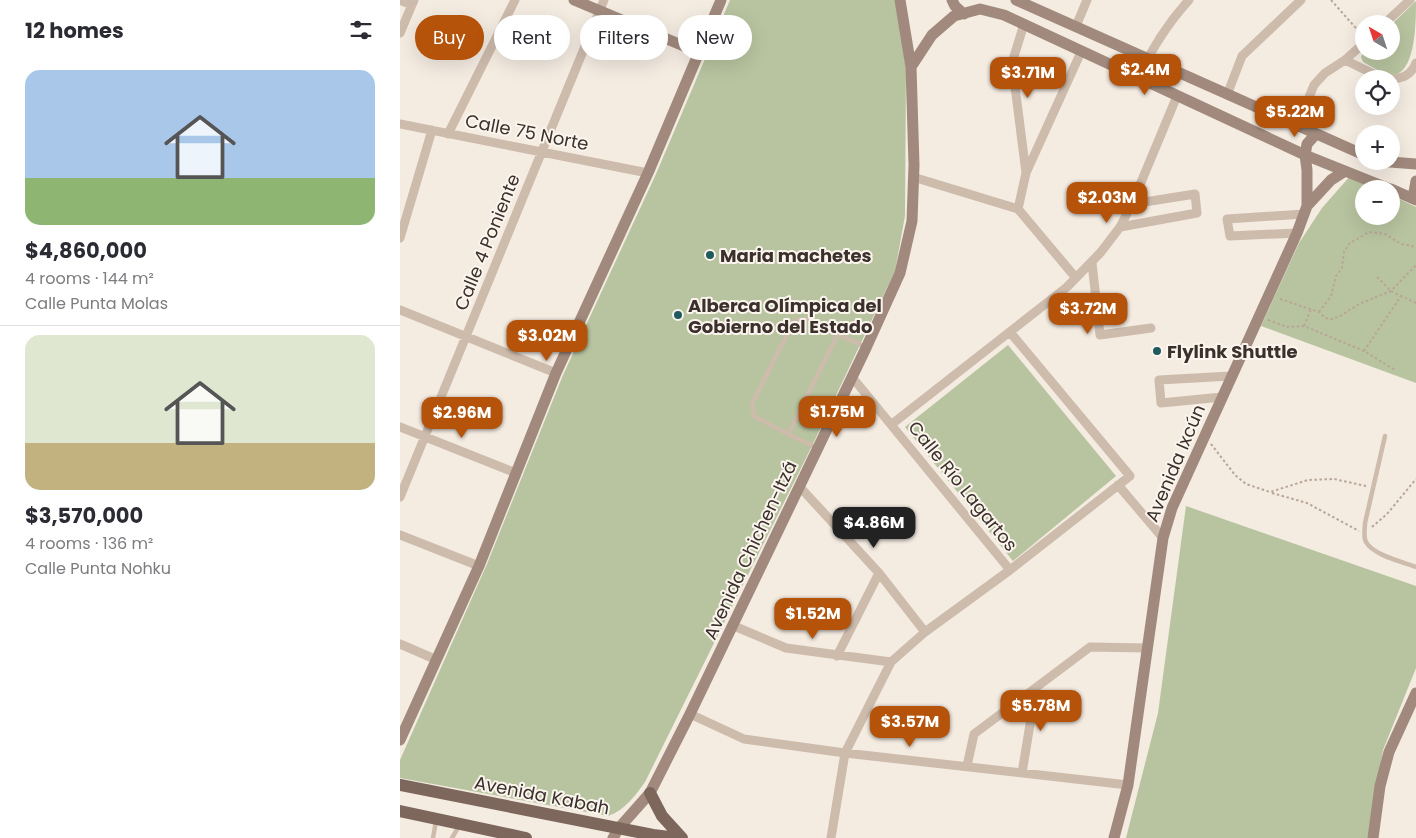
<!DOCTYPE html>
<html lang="en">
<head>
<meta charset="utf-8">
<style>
  :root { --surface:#fff; --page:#f7f7f7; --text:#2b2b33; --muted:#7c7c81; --line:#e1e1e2; --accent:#b45309 }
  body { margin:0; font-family:Poppins,sans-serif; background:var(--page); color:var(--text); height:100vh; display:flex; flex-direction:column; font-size:19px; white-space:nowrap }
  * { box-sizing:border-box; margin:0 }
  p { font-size:16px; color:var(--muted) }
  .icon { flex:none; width:28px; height:28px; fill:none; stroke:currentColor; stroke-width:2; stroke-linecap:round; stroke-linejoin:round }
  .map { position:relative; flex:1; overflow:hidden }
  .sheet { display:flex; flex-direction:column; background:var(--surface); width:400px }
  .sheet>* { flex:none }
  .banner { position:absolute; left:15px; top:15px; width:475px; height:45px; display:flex; gap:10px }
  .needle { width:32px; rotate:321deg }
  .controls { position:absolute; left:955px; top:15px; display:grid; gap:10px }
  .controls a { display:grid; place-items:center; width:45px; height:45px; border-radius:50%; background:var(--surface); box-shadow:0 5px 20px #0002; font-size:25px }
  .price { position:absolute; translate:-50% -42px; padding:0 11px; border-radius:10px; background:var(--accent); color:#fff; font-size:16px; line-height:32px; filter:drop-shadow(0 1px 2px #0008) }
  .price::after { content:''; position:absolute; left:50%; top:30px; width:15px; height:11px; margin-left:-8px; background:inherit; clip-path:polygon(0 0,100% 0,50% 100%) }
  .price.on { background:#222; color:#fff }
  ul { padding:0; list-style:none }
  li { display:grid; align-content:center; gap:10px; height:265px; padding:0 25px }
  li+li { border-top:1px solid var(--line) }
  li span { display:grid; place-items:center; height:155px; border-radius:15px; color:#555 }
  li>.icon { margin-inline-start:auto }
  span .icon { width:90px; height:90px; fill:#fffc; stroke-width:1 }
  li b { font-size:21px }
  h2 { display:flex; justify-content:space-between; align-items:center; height:60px; padding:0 25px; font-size:21px }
  .tag { padding:0 18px; border-radius:22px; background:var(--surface); box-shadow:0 5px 20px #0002; font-size:18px; line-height:45px }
  .tag.on { background:var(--accent); color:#fff }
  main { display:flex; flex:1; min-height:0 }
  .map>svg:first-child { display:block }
</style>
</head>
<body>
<main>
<section class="sheet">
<h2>12 homes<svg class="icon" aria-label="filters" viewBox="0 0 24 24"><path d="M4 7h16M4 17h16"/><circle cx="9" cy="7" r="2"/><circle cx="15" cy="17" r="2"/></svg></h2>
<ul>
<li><span style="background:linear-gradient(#a9c7e8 70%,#8fb573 0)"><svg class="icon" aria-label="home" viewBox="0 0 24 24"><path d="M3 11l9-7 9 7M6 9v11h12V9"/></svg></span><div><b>$4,860,000</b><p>4 rooms · 144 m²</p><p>Calle Punta Molas</p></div></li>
<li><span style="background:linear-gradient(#dfe7d0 70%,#c2b280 0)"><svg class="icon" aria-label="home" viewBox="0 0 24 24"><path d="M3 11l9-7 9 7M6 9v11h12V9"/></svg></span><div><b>$3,570,000</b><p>4 rooms · 136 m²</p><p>Calle Punta Nohku</p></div></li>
</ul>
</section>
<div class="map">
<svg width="1016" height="838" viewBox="0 0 1016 838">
  <rect width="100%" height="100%" fill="#f4ebe1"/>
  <path fill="#b8c4a0" d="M 330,0 L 496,0 L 506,69 L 505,216 L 495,271 L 412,446 L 245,782 C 235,796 225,810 208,816 L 0,778 L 0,760 L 87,564 L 163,375 L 256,174 Z
    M 1016,1 C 1016,22 1016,81 988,74 C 980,72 970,66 963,62 L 961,57 L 964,51 L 991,51 L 991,25 Z
    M 951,175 L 978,189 L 964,189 L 964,216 L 991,216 L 991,195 L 1016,207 L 1016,383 L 861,326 L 899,243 L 922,208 Z
    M 608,345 L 716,476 L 613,561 L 505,427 Z
    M 786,506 L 1016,586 L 1016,668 L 983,750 L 968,838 L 726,838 L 758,713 Z"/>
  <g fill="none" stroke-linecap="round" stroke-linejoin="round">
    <path stroke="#b9a596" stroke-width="2" stroke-dasharray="2.5 2.5" stroke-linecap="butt" d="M 931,0 L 962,35
      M 977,277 L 991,291 L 1016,303
      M 880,299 L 919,312 L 925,318 L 932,319 L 940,316 L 959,304 L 991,291 L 1016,265
      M 919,312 L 931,296 L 936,276 L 942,268 L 944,252 L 950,243 L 969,232 L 985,234 L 1001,244 L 1016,247
      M 868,320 L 887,327 L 904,326 L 964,351 L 995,370
      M 904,326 L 911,309
      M 964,351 L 1001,296
      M 811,444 L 835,475 L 846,484 L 870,492 L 908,480 L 934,479 L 966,486
      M 872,493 L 907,503 L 959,531
      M 972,527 L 987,514 L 1016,479"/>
    <path stroke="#cdbbac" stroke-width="4.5" d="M 388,434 L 354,416 L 352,404 L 394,321 L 405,319 L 438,334
      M 985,436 L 965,523 C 965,529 963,537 966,542 C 973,555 1003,562 1016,567
      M 417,448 L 388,434 L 438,334 L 465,347
      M 33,838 L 36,821
      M 52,838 L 59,826"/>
    <path stroke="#cdbbac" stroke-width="9" d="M 0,0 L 12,5
      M 624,24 L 612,63 L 626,173
      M 984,24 L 1010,0
      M 676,26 L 687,0
      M 0,33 L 14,0
      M 945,60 L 984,79
      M 738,78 C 751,50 768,23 789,0
      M 991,79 C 1004,78 1011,75 1016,63
      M 827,95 L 842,56 L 901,0
      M 0,124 L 248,173
      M 897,127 L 914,85 L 925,73 L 945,60 L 964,43
      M 48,134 L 115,0
      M 513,177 L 618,209 L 676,278
      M 618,209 L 626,173 L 681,52
      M 720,227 L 797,213 L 795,194 L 732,204
      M 897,233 L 830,236 L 827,219 L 905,214
      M 0,238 L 32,130
      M 692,263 L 700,335 L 751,328
      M 0,310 L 156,373
      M 452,377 L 610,570
      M 822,397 L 761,403 L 759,380 L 831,376
      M 492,424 L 667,287 L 701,252 L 720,227 L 732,204 L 777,96
      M 0,427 L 116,473
      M 718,485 L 763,538
      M 399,486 L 479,573 L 525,632
      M 0,497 L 204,0
      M 0,535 L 79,566
      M 334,626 L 386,648 L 491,662
      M 0,644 L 37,660
      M 437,656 L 479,573
      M 290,714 L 344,739 L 445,753 L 728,785
      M 567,766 L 574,734 L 690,647 L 747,648
      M 622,773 L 636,688
      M 431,838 L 445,753 L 491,662 L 525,632 L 610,570 L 730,476 L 610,332"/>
    <path stroke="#a18a7d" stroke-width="11" d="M 174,0 L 298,52
      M 552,0 L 555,6 L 564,14
      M 616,0 L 964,155
      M 511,67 L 532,35 L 554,16 L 580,9 L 604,15 L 905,155 L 990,189
      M 977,161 L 1016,164
      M 991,189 L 1016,200
      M 1013,198 L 1016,181
      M 907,206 L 931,180 L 945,171
      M 0,740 L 79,566 L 156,373 L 248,173 L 321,0
      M 213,838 L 219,828 L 250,793 L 290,714 L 466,348 L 500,273 L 512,221 L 514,165 L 511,67 L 500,0
      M 714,838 L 728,785 L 763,538 L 772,508 L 897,233 L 907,206 L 907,170 L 905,155 L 907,144 L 915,135
      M 973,838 L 980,786 L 989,752 L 1016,693"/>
    <path stroke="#7d675c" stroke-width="12" d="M 0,785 L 253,835 L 277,838
      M 250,793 L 262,816 L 282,838
      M 0,811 L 126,838"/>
  </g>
  <g fill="#1f5a5e" stroke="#fbf5ee" stroke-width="2">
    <circle cx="310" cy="255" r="5"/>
    <circle cx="278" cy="315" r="5"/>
    <circle cx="757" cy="351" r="5"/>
  </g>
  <g text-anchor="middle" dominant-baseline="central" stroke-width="4" stroke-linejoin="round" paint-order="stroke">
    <g font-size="18" fill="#3b302b" stroke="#fbf5ee">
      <text transform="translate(127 132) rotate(11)">Calle 75 Norte</text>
      <text transform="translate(87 242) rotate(-68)">Calle 4 Poniente</text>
      <text transform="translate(775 463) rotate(-67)">Avenida Ixcún</text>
      <text transform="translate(563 486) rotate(51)">Calle Río Lagartos</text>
      <text transform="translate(350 550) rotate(-65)">Avenida Chichen-Itzá</text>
      <text transform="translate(142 795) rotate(11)">Avenida Kabah</text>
    </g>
    <g font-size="18" font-weight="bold" fill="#3b302b" stroke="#fbf5ee" text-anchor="start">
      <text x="320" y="255">Maria machetes</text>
      <text x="288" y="305">Alberca Olímpica del<tspan x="288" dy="21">Gobierno del Estado</tspan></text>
      <text x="767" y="351">Flylink Shuttle</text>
    </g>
  </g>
</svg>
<div class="controls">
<a><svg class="needle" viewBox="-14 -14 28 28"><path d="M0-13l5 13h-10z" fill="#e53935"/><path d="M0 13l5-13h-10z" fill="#7c7c81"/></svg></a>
<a><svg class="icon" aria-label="locate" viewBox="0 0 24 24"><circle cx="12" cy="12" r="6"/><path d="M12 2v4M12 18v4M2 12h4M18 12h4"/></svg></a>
<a>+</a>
<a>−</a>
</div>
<b class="price" style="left:745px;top:96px">$2.4M</b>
<b class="price" style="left:628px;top:99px">$3.71M</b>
<b class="price" style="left:895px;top:138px">$5.22M</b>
<b class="price" style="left:707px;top:224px">$2.03M</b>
<b class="price" style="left:688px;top:335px">$3.72M</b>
<b class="price" style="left:147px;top:362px">$3.02M</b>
<b class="price" style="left:437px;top:438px">$1.75M</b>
<b class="price" style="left:62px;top:439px">$2.96M</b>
<b class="price on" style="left:474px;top:549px">$4.86M</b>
<b class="price" style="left:413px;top:640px">$1.52M</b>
<b class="price" style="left:641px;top:732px">$5.78M</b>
<b class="price" style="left:510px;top:748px">$3.57M</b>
<div class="banner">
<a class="tag on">Buy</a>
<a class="tag">Rent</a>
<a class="tag">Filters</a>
<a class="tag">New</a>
</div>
</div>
</main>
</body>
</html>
